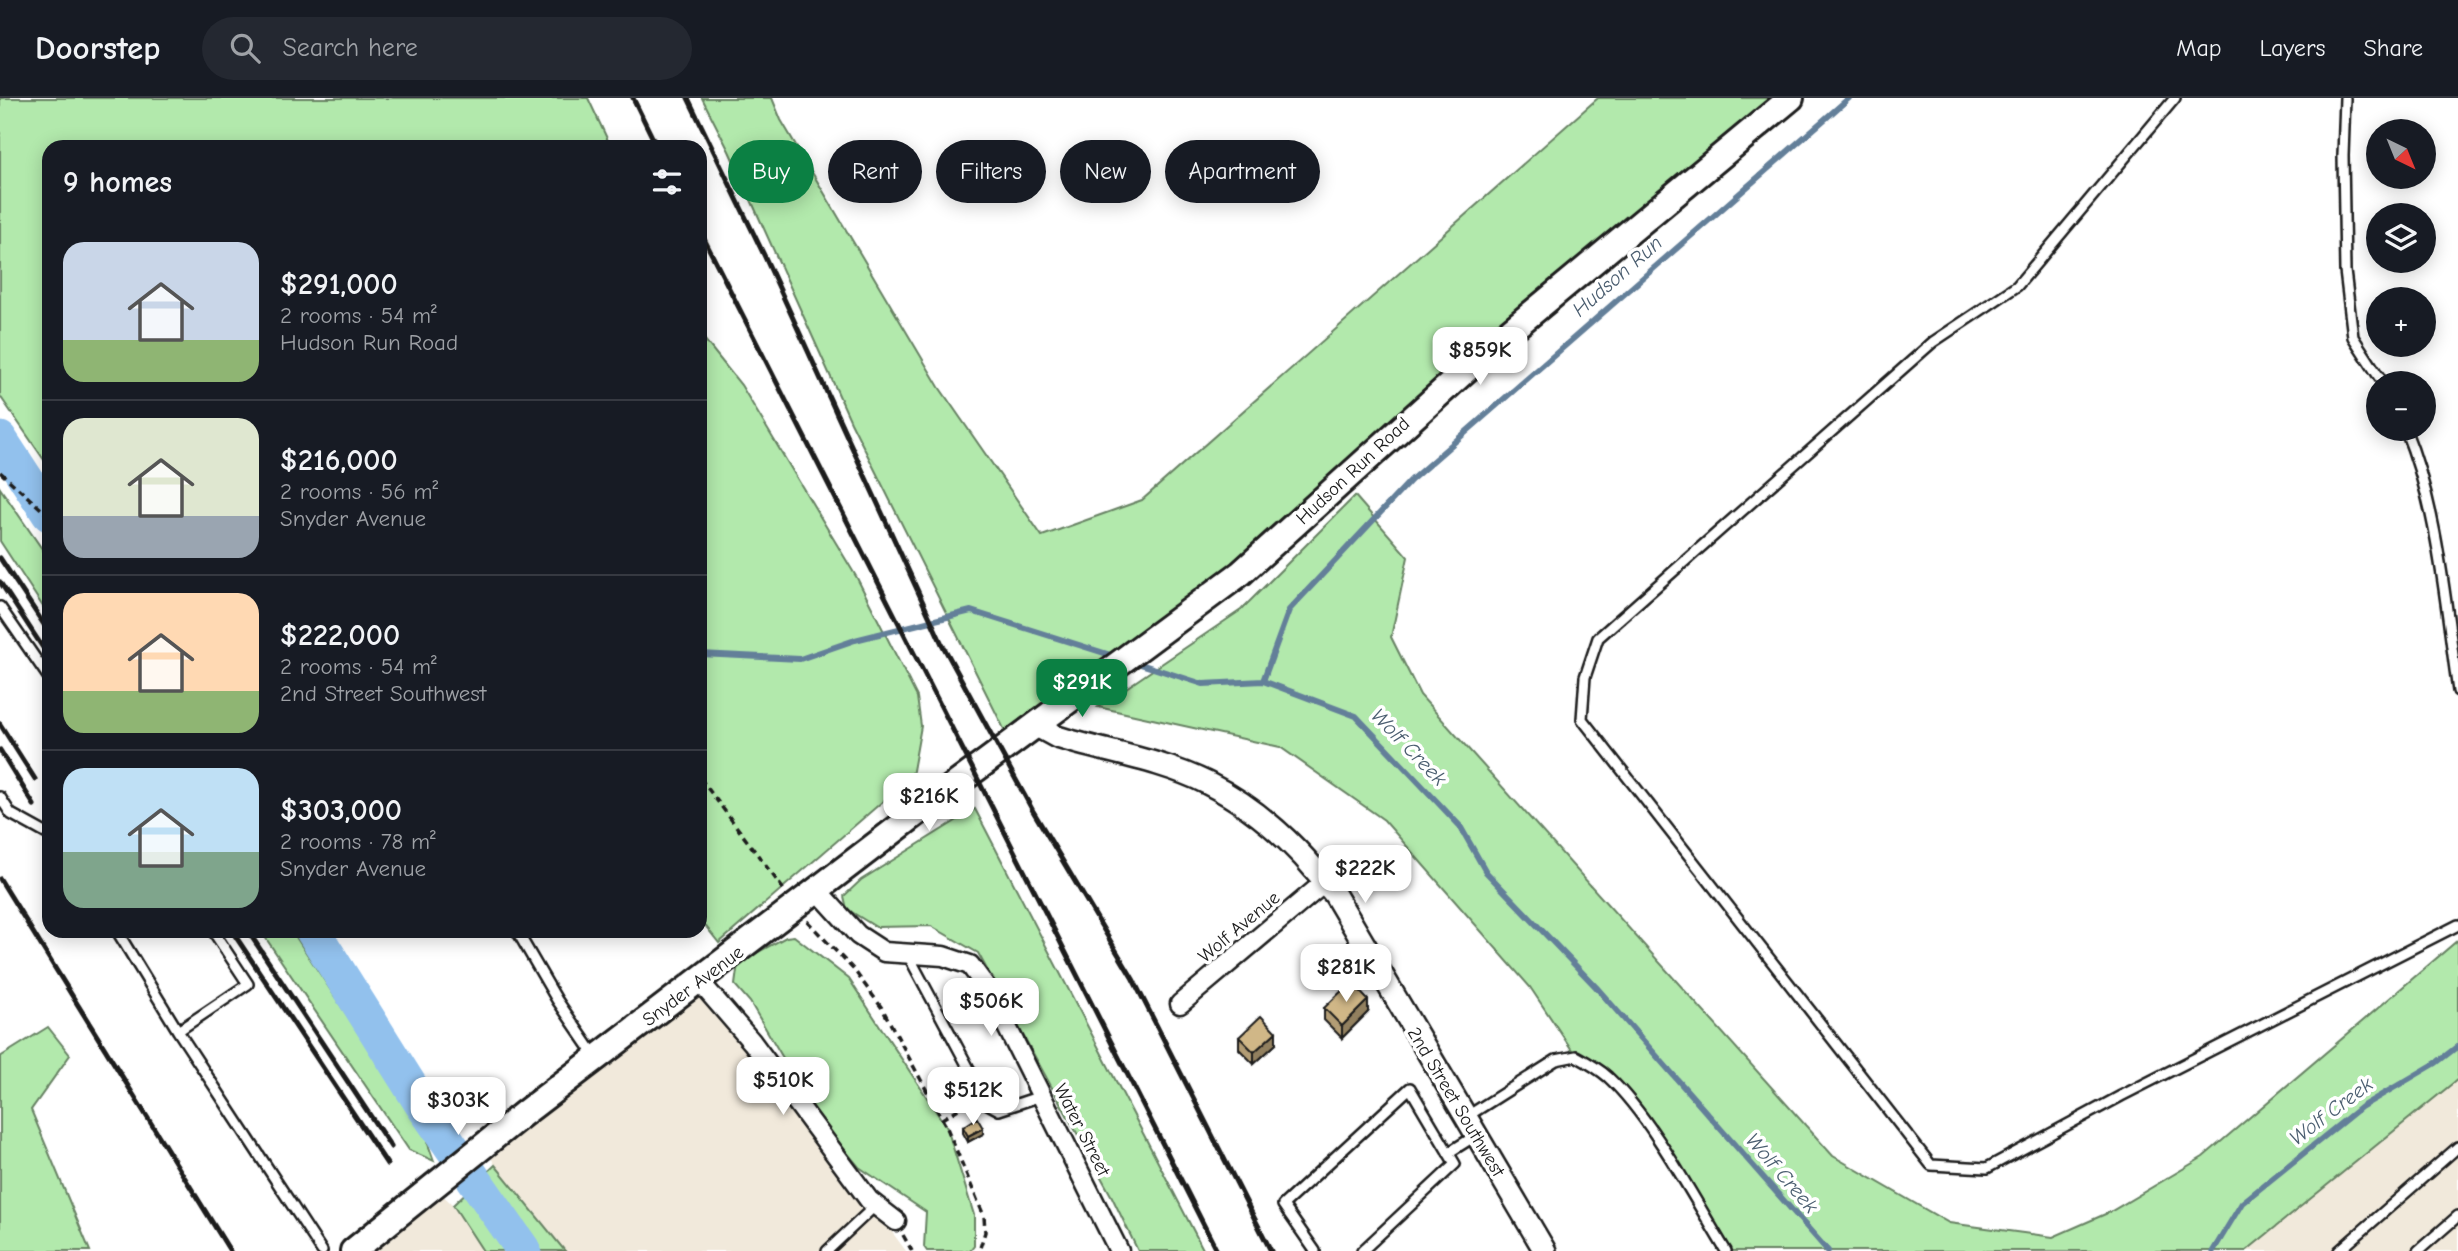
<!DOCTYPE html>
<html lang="en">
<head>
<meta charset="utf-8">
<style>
  :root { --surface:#171b24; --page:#242831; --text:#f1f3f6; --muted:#9ea1a6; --line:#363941; --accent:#0b8043 }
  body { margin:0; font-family:"Comic Neue",sans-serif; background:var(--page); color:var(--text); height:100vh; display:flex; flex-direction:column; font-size:26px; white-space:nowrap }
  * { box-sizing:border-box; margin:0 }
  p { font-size:23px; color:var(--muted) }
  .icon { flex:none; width:38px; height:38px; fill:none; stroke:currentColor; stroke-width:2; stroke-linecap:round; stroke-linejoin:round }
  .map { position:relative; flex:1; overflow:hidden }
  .side { position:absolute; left:42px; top:42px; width:665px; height:798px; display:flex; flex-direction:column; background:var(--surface); border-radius:21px; box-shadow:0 4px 18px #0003 }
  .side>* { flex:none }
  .guide { position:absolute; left:728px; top:42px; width:665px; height:63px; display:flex; gap:14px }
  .needle { width:46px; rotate:137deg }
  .buttons { position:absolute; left:2366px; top:21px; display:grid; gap:14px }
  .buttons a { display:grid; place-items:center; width:70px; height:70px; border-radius:50%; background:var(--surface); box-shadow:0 4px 18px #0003; font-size:35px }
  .price { position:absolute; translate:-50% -60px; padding:0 16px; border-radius:14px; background:#fff; color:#222; font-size:23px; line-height:46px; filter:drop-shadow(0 2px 4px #0008) }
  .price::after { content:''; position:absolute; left:50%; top:42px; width:21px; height:16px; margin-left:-10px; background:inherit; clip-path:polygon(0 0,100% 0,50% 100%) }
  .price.current { background:var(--accent); color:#fff }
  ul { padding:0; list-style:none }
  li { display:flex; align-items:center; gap:21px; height:175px; padding:0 21px }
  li+li { border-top:2px solid var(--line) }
  li span { display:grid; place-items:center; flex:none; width:196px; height:140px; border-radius:21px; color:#555 }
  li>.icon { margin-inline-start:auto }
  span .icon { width:84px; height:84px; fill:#fffc; stroke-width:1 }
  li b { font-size:30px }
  h2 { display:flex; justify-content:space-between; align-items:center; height:84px; padding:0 21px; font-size:30px }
  .chip { padding:0 24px; border-radius:32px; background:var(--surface); box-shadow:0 4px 18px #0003; font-size:24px; line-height:63px }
  .chip.current { background:var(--accent); color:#fff }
  header { display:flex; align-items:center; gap:42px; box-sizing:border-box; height:98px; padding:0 35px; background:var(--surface); border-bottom:2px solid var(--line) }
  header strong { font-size:33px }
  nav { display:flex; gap:38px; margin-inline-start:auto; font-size:24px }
  .search { width:490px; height:63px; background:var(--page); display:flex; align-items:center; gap:18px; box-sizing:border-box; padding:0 24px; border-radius:38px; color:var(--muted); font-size:26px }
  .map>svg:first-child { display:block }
</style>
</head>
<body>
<header>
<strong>Doorstep</strong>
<div class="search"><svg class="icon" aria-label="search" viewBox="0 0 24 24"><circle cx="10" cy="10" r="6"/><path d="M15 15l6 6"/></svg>Search here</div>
<nav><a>Map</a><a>Layers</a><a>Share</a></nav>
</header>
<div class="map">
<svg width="2458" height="1153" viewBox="0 0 2458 1153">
  <rect width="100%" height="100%" fill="#fff"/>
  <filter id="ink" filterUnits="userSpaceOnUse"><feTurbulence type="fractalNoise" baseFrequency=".0143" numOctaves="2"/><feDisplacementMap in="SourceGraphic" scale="14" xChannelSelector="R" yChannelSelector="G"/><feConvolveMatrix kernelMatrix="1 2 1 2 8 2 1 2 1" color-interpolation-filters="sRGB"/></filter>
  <g filter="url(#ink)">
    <path fill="#f1e9db" d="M 700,884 L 846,1072 L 906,1153 L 565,1153 L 495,1067 L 484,1047 Z
      M 2458,981 L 2458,1153 L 2246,1153 L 2291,1117 Z
      M 426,1081 L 453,1107 L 483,1153 L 353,1153 Z"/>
    <path fill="#b2e9ac" stroke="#678264" stroke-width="2" d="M 0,0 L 588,0 L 611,49 L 49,49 L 49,369 L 0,298 Z
      M 702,0 L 772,0 L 781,22 L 939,289 L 1042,438 L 1142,402 L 1598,0 L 1791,0 L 1272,447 L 1011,645 L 851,324 L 729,53 Z
      M 700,236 L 741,287 L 857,480 L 917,599 L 921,628 L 912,678 L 719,845 L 700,821 Z
      M 0,390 L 49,461 L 49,518 L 0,443 Z
      M 1355,398 L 1408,459 L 1391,539 L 1420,597 L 1833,1058 L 1949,1125 L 2053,1139 L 2110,1114 L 2203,1059 L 2458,842 L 2458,981 L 2246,1153 L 1726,1153 L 1659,1045 L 1620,993 L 1576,958 L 1530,889 L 1384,722 L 1280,649 L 1098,609 L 1241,512 Z
      M 975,711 L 1204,1153 L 1138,1153 L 1112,1099 L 978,855 L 931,828 L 876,829 L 847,811 L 844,798 L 861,782 Z
      M 261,833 L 292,833 L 424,1035 L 434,1063 L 409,1052 Z
      M 794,838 L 849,881 L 947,1030 L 974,1117 L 974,1148 L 970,1153 L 927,1153 L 924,1149 L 926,1114 L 859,1069 L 819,1021 L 750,904 L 735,887 L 738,865 L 786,839 Z
      M 48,929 L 70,957 L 31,1012 L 90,1153 L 0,1153 L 0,959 Z
      M 495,1067 L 565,1153 L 483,1153 L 453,1107 Z"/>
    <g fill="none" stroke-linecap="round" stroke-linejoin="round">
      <path stroke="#637f99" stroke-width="6" d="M 19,370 L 49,384
        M 700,556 L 800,561 L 855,542 L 971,513 L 1117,559
        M 1134,564 L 1203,586 L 1263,583 L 1356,618 L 1460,728 L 1486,774 L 1596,889 L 1828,1153
        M 1263,583 L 1289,512 L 1411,382 L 1849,0
        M 2213,1153 L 2242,1105 L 2361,1009 L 2436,965 L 2458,948"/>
      <path stroke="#92c1ed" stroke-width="35" d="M 0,341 L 49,416
        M 313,833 L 421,1005 L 524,1153"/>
      <defs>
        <path id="service" d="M 2175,0 L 2017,188 L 1933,244 L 1598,540 L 1585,579 L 1582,621 L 1931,1067 L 1987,1070 L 2121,998 L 2458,827
          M 2345,0 L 2343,58 L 2345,173 L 2353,239 L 2383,285
          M 2405,331 C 2439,414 2445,505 2458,593
          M 0,509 L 49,580
          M 0,699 L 11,716 L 49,737
          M 117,833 L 178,933
          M 213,833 L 248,886 L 178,933 L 322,1153
          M 517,833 L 557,902 L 596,959
          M 907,855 L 988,1006 L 999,1012 L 1041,998
          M 1466,1019 L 1556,962 L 1576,958 C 1587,964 1599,971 1608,979 C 1652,1020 1694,1101 1726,1153
          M 1448,1055 L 1475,1038
          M 827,1153 L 876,1107
          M 1315,1153 L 1283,1107 L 1410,990 L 1455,1066 L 1362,1153
          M 2339,1153 L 2458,1049
          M 2418,1153 L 2458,1118"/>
        <path id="minor" d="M 817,792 L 858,837 L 884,854 L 943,858 L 970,867 L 989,893 L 1119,1153
          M 700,884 L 752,944 L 869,1102 L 896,1123
          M 1180,906 L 1325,784"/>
        <path id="tertiary" d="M 1035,627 L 1057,639 C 1106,654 1161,662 1207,685 C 1259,711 1301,751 1335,797 L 1545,1153"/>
        <path id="secondary" d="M 353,1153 L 523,1016 L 929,706 L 1241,475 L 1497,244 L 1791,0"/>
      </defs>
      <use href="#service" stroke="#1c1c1c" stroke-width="14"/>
      <use href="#minor" stroke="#1c1c1c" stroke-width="23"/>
      <use href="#tertiary" stroke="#1c1c1c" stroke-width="26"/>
      <use href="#secondary" stroke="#1c1c1c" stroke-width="30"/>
      <path stroke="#1c1c1c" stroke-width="3.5" stroke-dasharray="7 5" stroke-linecap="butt" d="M 0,374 L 49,418
        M 700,680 L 784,792
        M 807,823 L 854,872 L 882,910 L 947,1030 L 984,1118 L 985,1134 L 979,1153
        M 942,1021 L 973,1002
        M 903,1137 L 912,1153"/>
      <use href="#service" stroke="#fff" stroke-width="9"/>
      <use href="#minor" stroke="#fff" stroke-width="18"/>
      <use href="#tertiary" stroke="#fff" stroke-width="21"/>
      <use href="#secondary" stroke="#fff" stroke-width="24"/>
      <path stroke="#1c1c1c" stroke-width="5" d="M 633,0 L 657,49
        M 688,0 L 764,157 L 942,546 L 1033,713 L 1133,881 L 1271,1153
        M 700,133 L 1217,1153
        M 0,460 L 49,534
        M 0,484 L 49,559
        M 0,626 L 35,681
        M 0,652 L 34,707
        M 0,781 L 230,1153
        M 232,833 L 387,1066
        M 248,833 L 391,1049"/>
    </g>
    <path fill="#b39d74" stroke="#1c1c1c" stroke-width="2" d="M 1324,910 L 1368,914 L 1342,940 L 1324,922 Z
      M 1239,939 L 1276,946 L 1254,966 L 1239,951 Z
      M 963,1029 L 983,1036 L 968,1044 L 963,1035 Z"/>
    <path fill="#92805e" stroke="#1c1c1c" stroke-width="2" d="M 1368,902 L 1368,914 L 1342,940 L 1342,928 Z
      M 1276,934 L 1276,946 L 1254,966 L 1254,954 Z
      M 983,1030 L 983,1036 L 968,1044 L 968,1038 Z"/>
    <path fill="#d0b787" stroke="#1c1c1c" stroke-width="2" d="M 1351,884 L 1368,902 L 1342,928 L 1324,910 Z
      M 1261,918 L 1276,934 L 1254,954 L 1239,939 Z
      M 977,1020 L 983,1030 L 968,1038 L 963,1029 Z"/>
  </g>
  <g text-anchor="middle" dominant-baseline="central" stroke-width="7" stroke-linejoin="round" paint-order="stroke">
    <g font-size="19" fill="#1c1c1c" stroke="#fff">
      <text transform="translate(1353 373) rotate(-43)">Hudson Run Road</text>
      <text transform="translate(1239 829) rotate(-40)">Wolf Avenue</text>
      <text transform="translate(693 888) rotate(-37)">Snyder Avenue</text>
      <text transform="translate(1456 1004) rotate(59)">2nd Street Southwest</text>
      <text transform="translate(1082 1032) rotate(63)">Water Street</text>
    </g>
    <g font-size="21" font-style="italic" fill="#4b5e70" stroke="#fff">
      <text transform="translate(1617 178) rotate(-41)">Hudson Run</text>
      <text transform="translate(1409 649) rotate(46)">Wolf Creek</text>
      <text transform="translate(2331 1013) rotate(-37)">Wolf Creek</text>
      <text transform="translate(1782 1075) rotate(49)">Wolf Creek</text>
    </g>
  </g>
</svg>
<div class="buttons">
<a><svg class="needle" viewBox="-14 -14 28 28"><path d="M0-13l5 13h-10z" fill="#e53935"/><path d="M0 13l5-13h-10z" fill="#9ea1a6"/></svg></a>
<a><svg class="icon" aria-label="layers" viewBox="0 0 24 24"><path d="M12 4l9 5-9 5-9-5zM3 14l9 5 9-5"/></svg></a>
<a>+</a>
<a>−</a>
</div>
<b class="price" style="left:1480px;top:289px">$859K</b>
<b class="price current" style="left:1082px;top:621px">$291K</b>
<b class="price" style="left:929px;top:735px">$216K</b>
<b class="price" style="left:1365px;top:807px">$222K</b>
<b class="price" style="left:1346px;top:906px">$281K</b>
<b class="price" style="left:991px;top:940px">$506K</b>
<b class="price" style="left:783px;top:1019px">$510K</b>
<b class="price" style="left:973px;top:1029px">$512K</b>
<b class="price" style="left:458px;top:1039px">$303K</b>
<div class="guide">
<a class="chip current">Buy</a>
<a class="chip">Rent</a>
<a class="chip">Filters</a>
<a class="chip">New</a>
<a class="chip">Apartment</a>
</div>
<section class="side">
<h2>9 homes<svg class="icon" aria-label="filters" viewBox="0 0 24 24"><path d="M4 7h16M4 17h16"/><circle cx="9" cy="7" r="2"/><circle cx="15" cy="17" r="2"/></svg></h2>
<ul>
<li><span style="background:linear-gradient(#c9d6e8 70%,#8fb573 0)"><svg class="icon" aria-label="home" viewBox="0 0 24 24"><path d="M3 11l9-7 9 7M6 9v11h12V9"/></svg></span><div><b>$291,000</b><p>2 rooms · 54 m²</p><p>Hudson Run Road</p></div></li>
<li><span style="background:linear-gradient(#dfe7d0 70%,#9aa5b1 0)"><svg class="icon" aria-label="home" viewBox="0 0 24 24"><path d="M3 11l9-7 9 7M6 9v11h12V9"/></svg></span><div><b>$216,000</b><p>2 rooms · 56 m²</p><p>Snyder Avenue</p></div></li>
<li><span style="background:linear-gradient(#ffd9b3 70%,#8fb573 0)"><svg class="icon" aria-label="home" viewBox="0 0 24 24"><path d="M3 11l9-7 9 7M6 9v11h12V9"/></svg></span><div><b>$222,000</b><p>2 rooms · 54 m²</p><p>2nd Street Southwest</p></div></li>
<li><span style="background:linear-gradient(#bfe0f5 60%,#7fa58c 0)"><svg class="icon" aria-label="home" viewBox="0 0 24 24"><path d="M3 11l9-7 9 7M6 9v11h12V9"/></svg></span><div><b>$303,000</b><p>2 rooms · 78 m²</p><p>Snyder Avenue</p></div></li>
</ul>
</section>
</div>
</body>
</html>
